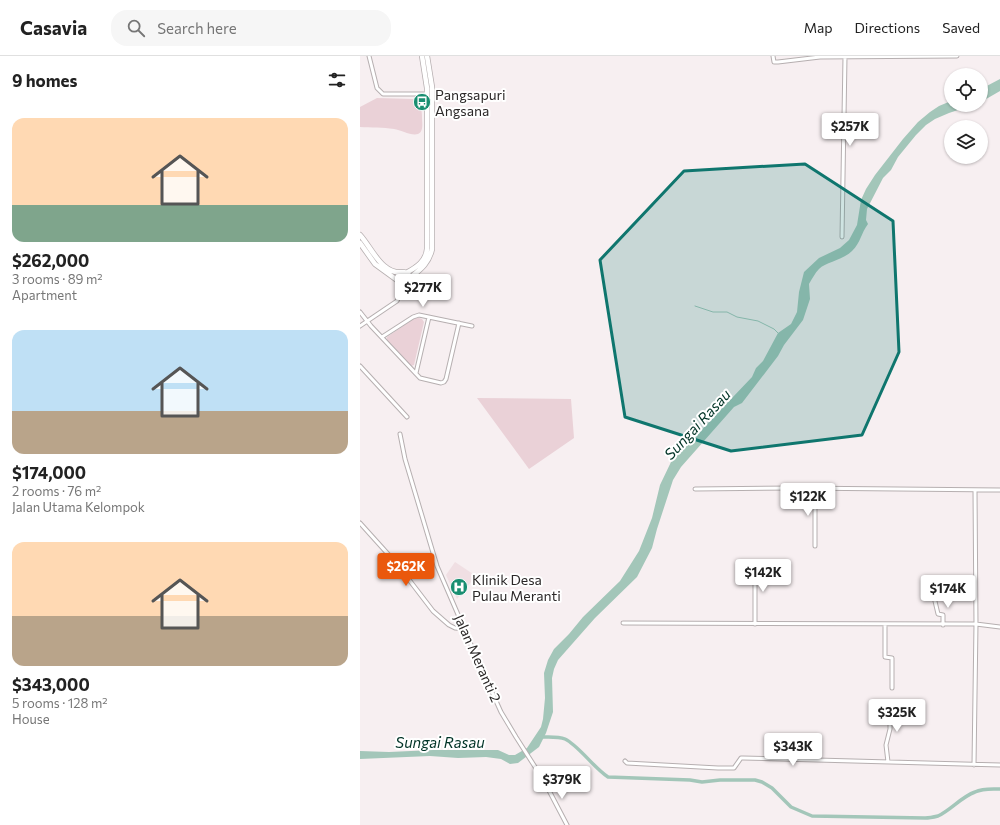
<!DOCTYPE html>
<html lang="en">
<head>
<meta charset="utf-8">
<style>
  :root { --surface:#fff; --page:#f6f6f6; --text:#222; --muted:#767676; --line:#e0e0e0; --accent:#ea580c }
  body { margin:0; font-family:Commissioner,sans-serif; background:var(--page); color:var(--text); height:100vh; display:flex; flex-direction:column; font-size:15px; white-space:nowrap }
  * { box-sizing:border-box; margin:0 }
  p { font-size:13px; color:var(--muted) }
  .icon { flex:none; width:22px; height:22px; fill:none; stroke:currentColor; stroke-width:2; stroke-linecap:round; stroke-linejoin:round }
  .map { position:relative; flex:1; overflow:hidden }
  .panel { display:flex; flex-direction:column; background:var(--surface); width:360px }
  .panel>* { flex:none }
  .buttons { position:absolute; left:584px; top:12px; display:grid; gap:8px }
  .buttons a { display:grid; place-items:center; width:44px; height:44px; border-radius:50%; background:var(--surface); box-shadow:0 1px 3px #0004; font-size:20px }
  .price { position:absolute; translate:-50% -34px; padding:0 9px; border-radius:4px; background:#fff; color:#222; font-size:13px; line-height:26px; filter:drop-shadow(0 1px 2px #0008) }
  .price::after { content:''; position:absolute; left:50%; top:24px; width:12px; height:9px; margin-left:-6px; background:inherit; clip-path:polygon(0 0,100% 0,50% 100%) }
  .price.selected { background:var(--accent); color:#fff }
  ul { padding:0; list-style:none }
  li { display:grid; align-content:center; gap:8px; height:212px; padding:0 12px }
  li span { display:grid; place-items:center; height:124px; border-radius:12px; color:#555 }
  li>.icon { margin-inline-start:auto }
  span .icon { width:72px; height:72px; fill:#fffc; stroke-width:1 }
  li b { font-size:17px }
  h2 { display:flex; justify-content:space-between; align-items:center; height:48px; padding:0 12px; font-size:17px }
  header { display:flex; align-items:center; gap:24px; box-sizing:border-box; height:56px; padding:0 20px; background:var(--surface); border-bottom:1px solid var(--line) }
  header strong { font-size:19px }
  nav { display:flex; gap:22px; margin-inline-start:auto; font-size:14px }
  .search { width:280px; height:36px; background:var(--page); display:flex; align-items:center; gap:10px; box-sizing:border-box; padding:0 14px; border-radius:16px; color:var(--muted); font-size:15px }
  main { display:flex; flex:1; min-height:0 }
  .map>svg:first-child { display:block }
</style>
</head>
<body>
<header>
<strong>Casavia</strong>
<div class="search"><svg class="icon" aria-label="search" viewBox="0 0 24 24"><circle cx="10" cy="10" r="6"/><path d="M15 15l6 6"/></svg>Search here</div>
<nav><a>Map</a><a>Directions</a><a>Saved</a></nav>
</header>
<main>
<section class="panel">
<h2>9 homes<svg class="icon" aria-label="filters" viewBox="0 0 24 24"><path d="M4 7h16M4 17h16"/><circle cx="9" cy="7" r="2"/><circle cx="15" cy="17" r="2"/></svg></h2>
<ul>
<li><span style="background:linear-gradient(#ffd9b3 70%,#7fa58c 0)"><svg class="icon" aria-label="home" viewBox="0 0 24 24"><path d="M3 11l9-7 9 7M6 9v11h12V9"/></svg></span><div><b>$262,000</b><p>3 rooms · 89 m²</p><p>Apartment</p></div></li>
<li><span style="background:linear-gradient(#bfe0f5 65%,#b9a48a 0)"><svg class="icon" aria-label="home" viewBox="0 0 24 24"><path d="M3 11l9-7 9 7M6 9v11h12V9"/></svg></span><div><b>$174,000</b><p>2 rooms · 76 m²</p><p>Jalan Utama Kelompok</p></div></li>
<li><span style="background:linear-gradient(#ffd9b3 60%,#b9a48a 0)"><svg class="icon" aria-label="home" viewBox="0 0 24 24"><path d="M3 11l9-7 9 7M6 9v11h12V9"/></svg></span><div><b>$343,000</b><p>5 rooms · 128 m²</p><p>House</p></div></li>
</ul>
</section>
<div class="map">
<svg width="640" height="769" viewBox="0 0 640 769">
  <rect width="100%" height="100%" fill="#f7eff1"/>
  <path fill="#f0dfe3" d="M 95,506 L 116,520 L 97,543 L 86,519 Z"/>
  <path fill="#ead1d7" d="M 17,42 L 53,43 C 60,48 62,52 62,61 C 62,66 64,76 58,78 C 51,80 41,74 34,73 C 23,71 11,72 0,71 L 0,51 Z
    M 56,261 L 62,263 L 64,266 L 54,309 L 51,310 L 26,285 L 27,281 Z
    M 117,342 L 211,343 L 214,382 L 169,413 Z"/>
  <path fill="#a3c6b9" d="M 640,23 L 640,35 L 621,46 L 621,33 Z
    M 591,45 L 591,49 L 613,49 L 589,57 L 575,63 L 566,69 L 556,79 L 538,101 L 531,114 L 523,122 L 507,153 L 506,164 L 508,168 C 501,177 501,186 492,195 C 483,204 466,206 459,213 C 455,217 452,223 449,228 L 450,243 L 443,264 L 424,289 L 418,300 L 382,347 L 374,351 L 321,411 L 313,424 L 297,473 L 292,492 L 277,521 L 235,562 L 198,604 L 194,613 L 192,622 L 193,656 L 186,677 L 179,691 L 158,707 L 150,708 L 141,703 L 126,701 L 98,702 L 70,700 L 0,703 L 0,695 L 29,696 L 73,694 L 138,694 L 149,699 L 155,699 L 167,692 L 181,671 L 183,663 L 185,642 L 184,617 L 188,604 L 194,593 L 209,578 L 223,561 L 260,525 L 279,495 L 292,462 L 300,429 L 311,406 L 392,321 L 396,312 L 403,305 L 418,277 L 431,268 L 437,256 L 439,236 L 444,216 L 459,202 L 480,192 L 489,184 L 497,169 L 501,144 L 506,133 L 515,119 L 543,83 L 558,66 L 570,56 L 579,50 Z"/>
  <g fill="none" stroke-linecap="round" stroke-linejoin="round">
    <path stroke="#a3c6b9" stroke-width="1" d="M 335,250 L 353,256 L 367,256 L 377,261 L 398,265 L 414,273 L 418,277"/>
    <path stroke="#a3c6b9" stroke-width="3.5" d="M 180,681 C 188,681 198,680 205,683 C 218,689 234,712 248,721 L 330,724 L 342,726 L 360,724 L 395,724 L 402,726 L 412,732 L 431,751 L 452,760 L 565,762 C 569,762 574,761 578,760 C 591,754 601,741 615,736 C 623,732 632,733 640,733"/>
    <defs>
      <path id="minor" d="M 9,0 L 17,32 L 23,38 L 67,38
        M 413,0 L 414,6 L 418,6 L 460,1 L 597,0
        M 482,181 L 485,1
        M 0,256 L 11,270 L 60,322 L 81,327 L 84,326 L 86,323 L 99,267
        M 0,270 L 37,245 L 41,236 L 43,229
        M 22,281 L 53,261 L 59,259 L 112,270
        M 0,310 L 47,361
        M 56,317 L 69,261
        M 40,378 L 45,403 L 77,510 L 122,614 L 141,656 L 156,681 L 184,725 L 207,769
        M 455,432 L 455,490
        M 335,433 L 435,432 L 640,434
        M 0,467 L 37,508 L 73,555 L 89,569 L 95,572 L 104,573
        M 395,507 L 395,568
        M 574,541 L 578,558 L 583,559 L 583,569
        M 263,567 L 616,568 L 640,571
        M 525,568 L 525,601 L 532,602 L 532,632
        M 265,705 L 267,707 L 358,712 L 374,712 L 381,702 L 383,702 L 640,709
        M 528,706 L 526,689 L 530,673 L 530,648
        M 614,709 L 616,568 L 615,434"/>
      <path id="primary" d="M 0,179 C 12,192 22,220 44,216 L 49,219 L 50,224 L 46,228 L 41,228 L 38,225 L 38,220 L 41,217
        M 0,187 L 15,208 L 37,224
        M 46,217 C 57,211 66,205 67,193 L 67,32 L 62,0
        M 50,222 C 61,213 69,207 72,193 L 72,31 L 67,0"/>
    </defs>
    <use href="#minor" stroke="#b6afb0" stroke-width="5"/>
    <use href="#primary" stroke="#b6afb0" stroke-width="6"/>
    <use href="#minor" stroke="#fff" stroke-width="3"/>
    <use href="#primary" stroke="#fff" stroke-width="4.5"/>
  </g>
  <path fill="#0f766e" fill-opacity="0.2" stroke="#0f766e" stroke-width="3" stroke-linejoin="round" d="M 445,108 L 533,165 L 539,296 L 502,379 L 371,395 L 265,361 L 240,204 L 324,115 Z"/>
  <defs>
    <symbol id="bus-disc" viewBox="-11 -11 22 22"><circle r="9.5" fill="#198e71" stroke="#fff"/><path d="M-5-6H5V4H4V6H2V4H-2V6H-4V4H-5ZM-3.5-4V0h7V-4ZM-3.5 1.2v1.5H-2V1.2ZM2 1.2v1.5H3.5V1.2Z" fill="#fff"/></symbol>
    <symbol id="hospital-disc" viewBox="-11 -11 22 22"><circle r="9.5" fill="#198e71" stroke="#fff"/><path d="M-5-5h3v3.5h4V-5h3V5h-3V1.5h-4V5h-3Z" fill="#fff"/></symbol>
  </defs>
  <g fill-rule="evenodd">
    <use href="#bus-disc" x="52" y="36" width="20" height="20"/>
    <use href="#hospital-disc" x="89" y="521" width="20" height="20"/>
  </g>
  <g text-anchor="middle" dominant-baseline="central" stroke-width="4" stroke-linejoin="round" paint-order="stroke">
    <g font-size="14" fill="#2b2828" stroke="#fff" text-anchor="start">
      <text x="75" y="38">Pangsapuri<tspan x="75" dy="16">Angsana</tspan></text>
      <text x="112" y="523">Klinik Desa<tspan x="112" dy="16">Pulau Meranti</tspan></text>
    </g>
    <g font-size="14" fill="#2b2828" stroke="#fff">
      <text transform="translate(118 602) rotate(66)">Jalan Meranti 2</text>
    </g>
    <g font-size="15" font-style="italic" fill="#003326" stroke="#fff">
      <text transform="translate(337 368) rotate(-47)">Sungai Rasau</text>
      <text x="80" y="686">Sungai Rasau</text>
    </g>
  </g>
</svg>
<div class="buttons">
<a><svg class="icon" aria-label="locate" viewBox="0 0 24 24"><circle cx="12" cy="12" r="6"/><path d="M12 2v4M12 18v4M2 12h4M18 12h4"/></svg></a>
<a><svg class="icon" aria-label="layers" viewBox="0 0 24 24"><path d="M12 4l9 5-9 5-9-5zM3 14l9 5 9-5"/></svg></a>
</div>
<b class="price" style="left:490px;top:91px">$257K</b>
<b class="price" style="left:63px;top:252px">$277K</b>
<b class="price" style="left:448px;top:461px">$122K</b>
<b class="price selected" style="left:46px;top:531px">$262K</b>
<b class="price" style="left:403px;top:537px">$142K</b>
<b class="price" style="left:588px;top:553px">$174K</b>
<b class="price" style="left:537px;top:677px">$325K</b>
<b class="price" style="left:433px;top:711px">$343K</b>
<b class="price" style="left:202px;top:744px">$379K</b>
</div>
</main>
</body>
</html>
